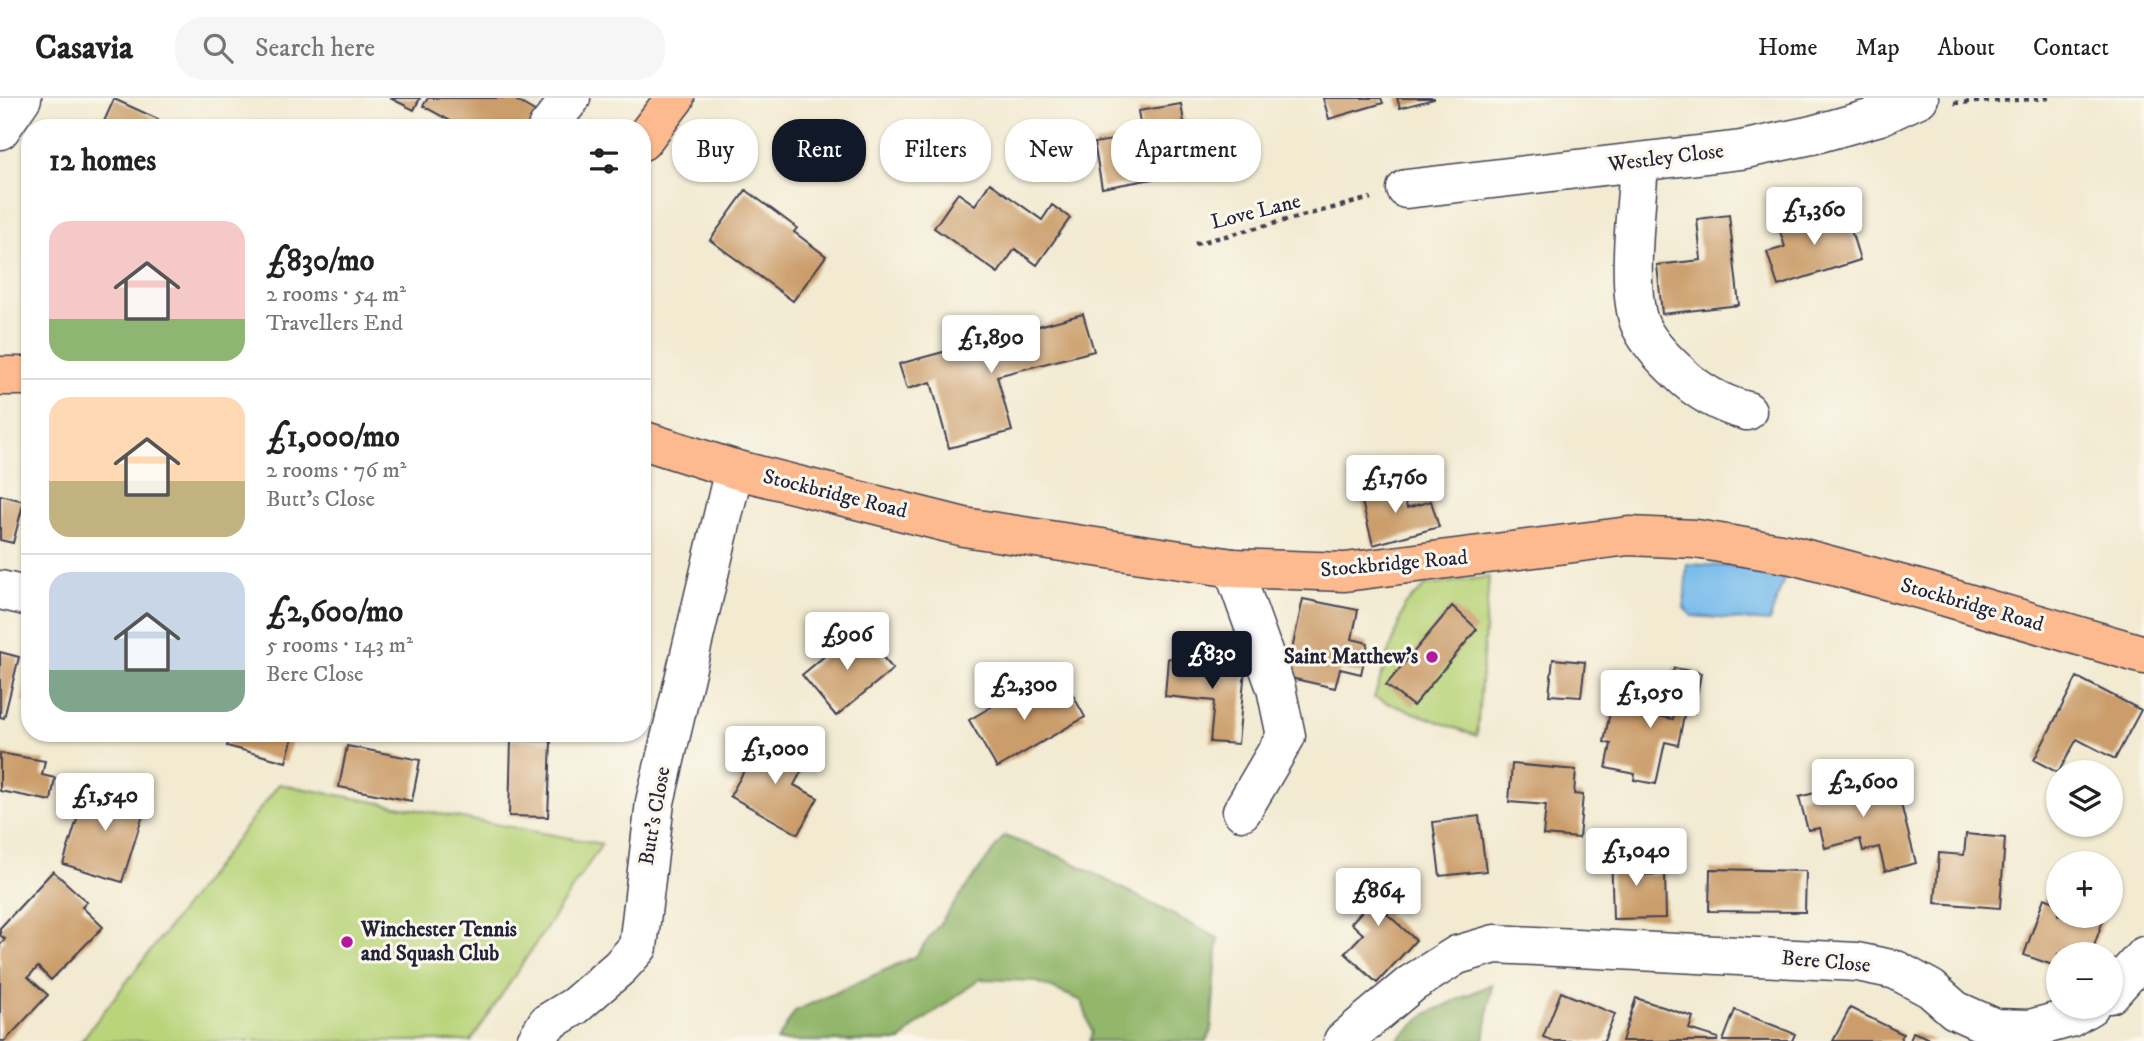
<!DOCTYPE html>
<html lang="en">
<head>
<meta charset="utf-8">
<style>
  :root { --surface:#fff; --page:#f6f6f6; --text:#222; --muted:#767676; --line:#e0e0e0; --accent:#111827 }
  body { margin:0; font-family:"IM FELL DW Pica",serif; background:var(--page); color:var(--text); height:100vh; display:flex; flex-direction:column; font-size:26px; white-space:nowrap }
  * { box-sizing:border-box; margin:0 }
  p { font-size:23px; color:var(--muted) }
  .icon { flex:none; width:38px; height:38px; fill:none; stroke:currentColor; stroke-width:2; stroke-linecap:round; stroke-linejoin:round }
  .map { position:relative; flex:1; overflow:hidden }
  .drawer { position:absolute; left:21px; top:21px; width:630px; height:623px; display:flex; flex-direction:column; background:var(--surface); border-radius:28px; box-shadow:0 2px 5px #0004 }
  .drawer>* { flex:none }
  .top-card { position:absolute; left:672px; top:21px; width:665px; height:63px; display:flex; gap:14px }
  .buttons { position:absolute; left:2046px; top:662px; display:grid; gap:14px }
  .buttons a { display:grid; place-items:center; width:77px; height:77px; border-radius:50%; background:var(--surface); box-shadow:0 2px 5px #0004; font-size:35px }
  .price { position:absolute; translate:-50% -60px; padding:0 16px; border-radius:7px; background:#fff; color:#222; font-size:23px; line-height:46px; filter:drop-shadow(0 2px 4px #0008) }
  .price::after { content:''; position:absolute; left:50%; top:42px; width:21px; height:16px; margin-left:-10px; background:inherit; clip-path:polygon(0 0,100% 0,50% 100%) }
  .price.current { background:var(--accent); color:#fff }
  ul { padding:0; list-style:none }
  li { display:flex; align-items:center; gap:21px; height:175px; padding:0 28px }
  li+li { border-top:2px solid var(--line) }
  li span { display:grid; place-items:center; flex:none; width:196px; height:140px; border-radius:21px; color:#555 }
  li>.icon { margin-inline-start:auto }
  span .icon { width:84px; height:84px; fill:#fffc; stroke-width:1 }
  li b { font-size:30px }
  h2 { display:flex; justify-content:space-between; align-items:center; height:84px; padding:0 28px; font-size:30px }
  .pill { padding:0 24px; border-radius:28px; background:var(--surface); box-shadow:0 2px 5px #0004; font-size:24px; line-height:63px }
  .pill.current { background:var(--accent); color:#fff }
  header { display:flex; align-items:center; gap:42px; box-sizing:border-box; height:98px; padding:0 35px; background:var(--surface); border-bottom:2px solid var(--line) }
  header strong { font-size:33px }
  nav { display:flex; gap:38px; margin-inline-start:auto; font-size:24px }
  .search { width:490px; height:63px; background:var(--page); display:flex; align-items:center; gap:18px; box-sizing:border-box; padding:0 24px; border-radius:28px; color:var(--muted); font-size:26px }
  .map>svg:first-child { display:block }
</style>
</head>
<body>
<header>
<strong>Casavia</strong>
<div class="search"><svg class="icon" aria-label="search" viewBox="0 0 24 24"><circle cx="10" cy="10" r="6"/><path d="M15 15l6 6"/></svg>Search here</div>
<nav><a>Home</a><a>Map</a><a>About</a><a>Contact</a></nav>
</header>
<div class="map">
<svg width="2144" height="943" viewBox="0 0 2144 943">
  <rect width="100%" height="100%" fill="#fbf7ec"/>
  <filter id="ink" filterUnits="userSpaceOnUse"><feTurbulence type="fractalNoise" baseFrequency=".0143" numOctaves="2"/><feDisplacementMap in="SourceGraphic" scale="14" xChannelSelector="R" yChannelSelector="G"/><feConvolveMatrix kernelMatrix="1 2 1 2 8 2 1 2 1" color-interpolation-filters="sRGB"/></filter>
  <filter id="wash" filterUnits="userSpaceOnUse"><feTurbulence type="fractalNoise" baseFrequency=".00686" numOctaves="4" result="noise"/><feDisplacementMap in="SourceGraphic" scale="28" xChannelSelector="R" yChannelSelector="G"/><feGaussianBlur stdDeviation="1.57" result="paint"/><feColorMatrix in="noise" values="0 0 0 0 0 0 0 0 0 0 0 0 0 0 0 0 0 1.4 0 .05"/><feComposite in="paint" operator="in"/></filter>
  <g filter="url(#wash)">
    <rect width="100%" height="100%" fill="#f2ead1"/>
    <path fill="#b9d47a" stroke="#6e7b5a" stroke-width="2" d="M 1489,479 L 1477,638 L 1374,600 L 1405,507 L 1425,488 Z
      M 279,686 L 602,746 L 471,943 L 81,943 Z"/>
    <path fill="#92b66a" stroke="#5a6c52" stroke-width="2" d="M 1004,738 L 1064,760 L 1218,840 L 1211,934 L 1207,943 L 1089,943 L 1092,935 L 1082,903 L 1035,883 L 980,881 L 914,929 L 901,943 L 777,943 L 795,913 L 916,858 Z
      M 1492,886 L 1484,943 L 1396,943 L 1426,916 Z"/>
    <path fill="#75baec" stroke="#4c6e94" stroke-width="2" d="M 1687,466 L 1759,470 L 1785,478 L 1769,524 L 1692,518 L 1684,510 Z"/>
    <g id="blocks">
      <path fill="#cb9d6a" d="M 390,0 L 420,0 L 414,12 Z
        M 428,0 L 512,0 L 538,15 L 529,30 L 463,30 L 423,8 Z
        M 1323,0 L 1381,0 L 1383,5 L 1329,21 Z
        M 1397,0 L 1434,0 L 1434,1 L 1400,10 Z
        M 114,1 L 158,21 L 154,30 L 101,30 Z
        M 1181,6 L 1192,74 L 1102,90 L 1094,45 L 1142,37 L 1138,13 Z
        M 990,85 L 1042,122 L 1052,107 L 1070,120 L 1037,167 L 1015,151 L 998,175 L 934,130 L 958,95 L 975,107 Z
        M 746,92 L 797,130 L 794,134 L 826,158 L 793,203 L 710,142 Z
        M 1844,109 L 1860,162 L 1778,188 L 1767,154 L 1785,149 L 1779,130 Z
        M 1729,117 L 1739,207 L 1662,216 L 1657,167 L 1701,162 L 1697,121 Z
        M 1083,216 L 1094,253 L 997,278 L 1012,333 L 949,350 L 931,284 L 907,291 L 899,266 Z
        M 1400,385 L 1407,410 L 1431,403 L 1439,429 L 1373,447 L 1360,396 Z
        M 0,397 L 24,403 L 13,445 L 0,442 Z
        M 1303,501 L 1358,512 L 1352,541 L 1368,545 L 1361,576 L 1340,571 L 1335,590 L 1286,579 Z
        M 1452,508 L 1477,531 L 1413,608 L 1386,587 Z
        M 858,530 L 893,571 L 836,618 L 802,577 Z
        M 0,554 L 19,559 L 4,620 L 0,619 Z
        M 1228,558 L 1246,560 L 1238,646 L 1210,644 L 1214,603 L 1165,598 L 1168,560 L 1227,566 Z
        M 1553,561 L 1585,564 L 1581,599 L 1549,597 Z
        M 1674,570 L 1701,575 L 1694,615 L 1685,613 L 1678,647 L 1665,644 L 1656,686 L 1634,682 L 1635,676 L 1606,670 L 1611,646 L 1604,644 L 1611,609 L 1673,621 L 1675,613 L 1666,611 Z
        M 29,572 L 30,572 L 30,604 L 22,603 Z
        M 2077,579 L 2141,612 L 2115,661 L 2077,641 L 2058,675 L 2034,662 Z
        M 1030,586 L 1040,604 L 1068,588 L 1085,619 L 997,670 L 969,622 Z
        M 230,635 L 294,635 L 286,664 L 227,648 Z
        M 763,639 L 807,663 L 794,687 L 818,700 L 798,736 L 730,698 Z
        M 511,642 L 551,643 L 548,719 L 509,718 Z
        M 347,648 L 420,662 L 412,703 L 339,689 Z
        M 0,655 L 45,663 L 42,677 L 55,680 L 51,703 L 0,693 Z
        M 1512,666 L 1576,672 L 1574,696 L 1583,697 L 1579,740 L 1543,737 L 1546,707 L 1509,704 Z
        M 1893,675 L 1916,765 L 1885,773 L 1879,749 L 1863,753 L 1860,741 L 1825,750 L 1820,730 L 1808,732 L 1799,699 Z
        M 88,686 L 147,704 L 122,784 L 63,766 Z
        M 1479,718 L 1486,773 L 1440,778 L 1433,724 Z
        M 1966,736 L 2005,740 L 2000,810 L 1935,805 L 1939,755 L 1964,757 Z
        M 1639,749 L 1640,777 L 1665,776 L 1666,820 L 1613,821 L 1611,750 Z
        M 1710,771 L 1806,773 L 1805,814 L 1709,813 Z
        M 1376,772 L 1404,797 L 1387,816 L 1416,842 L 1377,885 L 1345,855 L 1363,836 L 1351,825 L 1365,810 L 1352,798 Z
        M 53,773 L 87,804 L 82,809 L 103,829 L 51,882 L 38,869 L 28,879 L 48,897 L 5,943 L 0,943 L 0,847 L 5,841 L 0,837 L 0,830 Z
        M 2044,800 L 2058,805 L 2058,817 L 2105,817 L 2091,856 L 2058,856 L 2058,869 L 2024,857 Z
        M 1561,894 L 1615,916 L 1604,943 L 1553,943 L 1543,939 Z
        M 1636,900 L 1693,919 L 1689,931 L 1718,940 L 1717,943 L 1622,943 Z
        M 1850,910 L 1903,936 L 1900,943 L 1833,943 Z
        M 1735,912 L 1795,936 L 1792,943 L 1723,943 Z
        M 1913,934 L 1935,943 L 1910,943 Z"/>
    </g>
  </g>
  <g filter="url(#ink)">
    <use href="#blocks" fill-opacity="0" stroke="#414052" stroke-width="2"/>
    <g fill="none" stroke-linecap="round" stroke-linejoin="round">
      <defs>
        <path id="minor" d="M 547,30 L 571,0
          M 0,32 L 22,0
          M 1639,64 C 1637,106 1626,185 1639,224 C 1646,243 1664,261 1678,274 C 1698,294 1719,306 1747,313
          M 1406,91 L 1741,52 L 1812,37 L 1880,18 L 1919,0
          M 1233,470 L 1276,590 L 1286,638 L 1242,713
          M 0,492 L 30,499
          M 2110,896 L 2144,858
          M 536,943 L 547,925 L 575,908 L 620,869 L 638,849 L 655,704 L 734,371
          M 1343,943 L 1411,886 L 1457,857 L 1495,846 L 1857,864 L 1896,872 L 1931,891 L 1955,912 L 1995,930 L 2030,931 L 2070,920 L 2090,908"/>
        <path id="major" d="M 642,43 L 675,0
          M 0,278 L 30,278
          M 642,342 L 734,371 L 964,429 L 1233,470 L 1345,474 L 1629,438 L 1696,441 L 1792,457 L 1926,493 L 2144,557"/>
      </defs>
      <use href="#minor" stroke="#414052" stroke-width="41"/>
      <use href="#major" stroke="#414052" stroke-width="41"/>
      <path stroke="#414052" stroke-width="4.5" stroke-dasharray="5 5" stroke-linecap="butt" d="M 1954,5 L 2051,0
        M 1195,146 L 1371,100"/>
      <use href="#minor" stroke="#fff" stroke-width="38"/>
      <use href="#major" stroke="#fcba8e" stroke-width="38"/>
    </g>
  </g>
  <g fill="#b5179e" stroke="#fbf7ec" stroke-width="2.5">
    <circle cx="1432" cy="559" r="7"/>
    <circle cx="347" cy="844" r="7"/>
  </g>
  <g text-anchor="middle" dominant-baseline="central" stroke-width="6" stroke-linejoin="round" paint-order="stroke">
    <g font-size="21" fill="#22223b" stroke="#fbf7ec">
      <text transform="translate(1666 60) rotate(-7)">Westley Close</text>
      <text transform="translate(1256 114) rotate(-14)">Love Lane</text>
      <text transform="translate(835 396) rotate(14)">Stockbridge Road</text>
      <text transform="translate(1394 466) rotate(-5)">Stockbridge Road</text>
      <text transform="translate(1972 507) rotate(16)">Stockbridge Road</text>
      <text transform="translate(655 718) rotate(-80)">Butt's Close</text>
      <text transform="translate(1826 864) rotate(5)">Bere Close</text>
    </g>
    <g font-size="21" font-weight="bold" fill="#22223b" stroke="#fbf7ec" text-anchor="end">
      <text x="1418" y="559">Saint Matthew's</text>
      <text x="361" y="832" text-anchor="start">Winchester Tennis<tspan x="361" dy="24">and Squash Club</tspan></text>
    </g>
  </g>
</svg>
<div class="buttons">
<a><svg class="icon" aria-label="layers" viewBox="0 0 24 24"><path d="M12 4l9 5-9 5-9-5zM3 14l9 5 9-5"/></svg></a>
<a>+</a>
<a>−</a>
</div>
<b class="price" style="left:1814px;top:149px">£1,360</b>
<b class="price" style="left:991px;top:277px">£1,890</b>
<b class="price" style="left:1395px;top:417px">£1,760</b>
<b class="price" style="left:847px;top:574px">£906</b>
<b class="price current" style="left:1212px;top:593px">£830</b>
<b class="price" style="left:1024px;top:624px">£2,300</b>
<b class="price" style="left:1650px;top:632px">£1,050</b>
<b class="price" style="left:775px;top:688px">£1,000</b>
<b class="price" style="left:1863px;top:721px">£2,600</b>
<b class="price" style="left:105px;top:735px">£1,540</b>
<b class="price" style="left:1636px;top:790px">£1,040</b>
<b class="price" style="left:1378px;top:830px">£864</b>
<div class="top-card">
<a class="pill">Buy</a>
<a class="pill current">Rent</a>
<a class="pill">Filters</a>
<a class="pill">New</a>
<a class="pill">Apartment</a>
</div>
<section class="drawer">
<h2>12 homes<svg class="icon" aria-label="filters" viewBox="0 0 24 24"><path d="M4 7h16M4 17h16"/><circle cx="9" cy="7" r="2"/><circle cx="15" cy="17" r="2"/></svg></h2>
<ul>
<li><span style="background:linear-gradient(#f6c9c9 70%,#8fb573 0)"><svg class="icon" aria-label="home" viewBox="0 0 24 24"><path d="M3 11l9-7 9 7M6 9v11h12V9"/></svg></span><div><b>£830/mo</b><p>2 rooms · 54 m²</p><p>Travellers End</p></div></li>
<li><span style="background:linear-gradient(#ffd9b3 60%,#c2b280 0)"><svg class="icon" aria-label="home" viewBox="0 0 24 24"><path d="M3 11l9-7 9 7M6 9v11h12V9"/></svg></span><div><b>£1,000/mo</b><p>2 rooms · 76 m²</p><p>Butt's Close</p></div></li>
<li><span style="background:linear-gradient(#c9d6e8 70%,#7fa58c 0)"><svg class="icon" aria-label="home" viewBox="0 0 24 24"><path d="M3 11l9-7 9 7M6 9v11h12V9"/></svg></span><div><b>£2,600/mo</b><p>5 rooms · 143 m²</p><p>Bere Close</p></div></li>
</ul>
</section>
</div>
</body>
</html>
